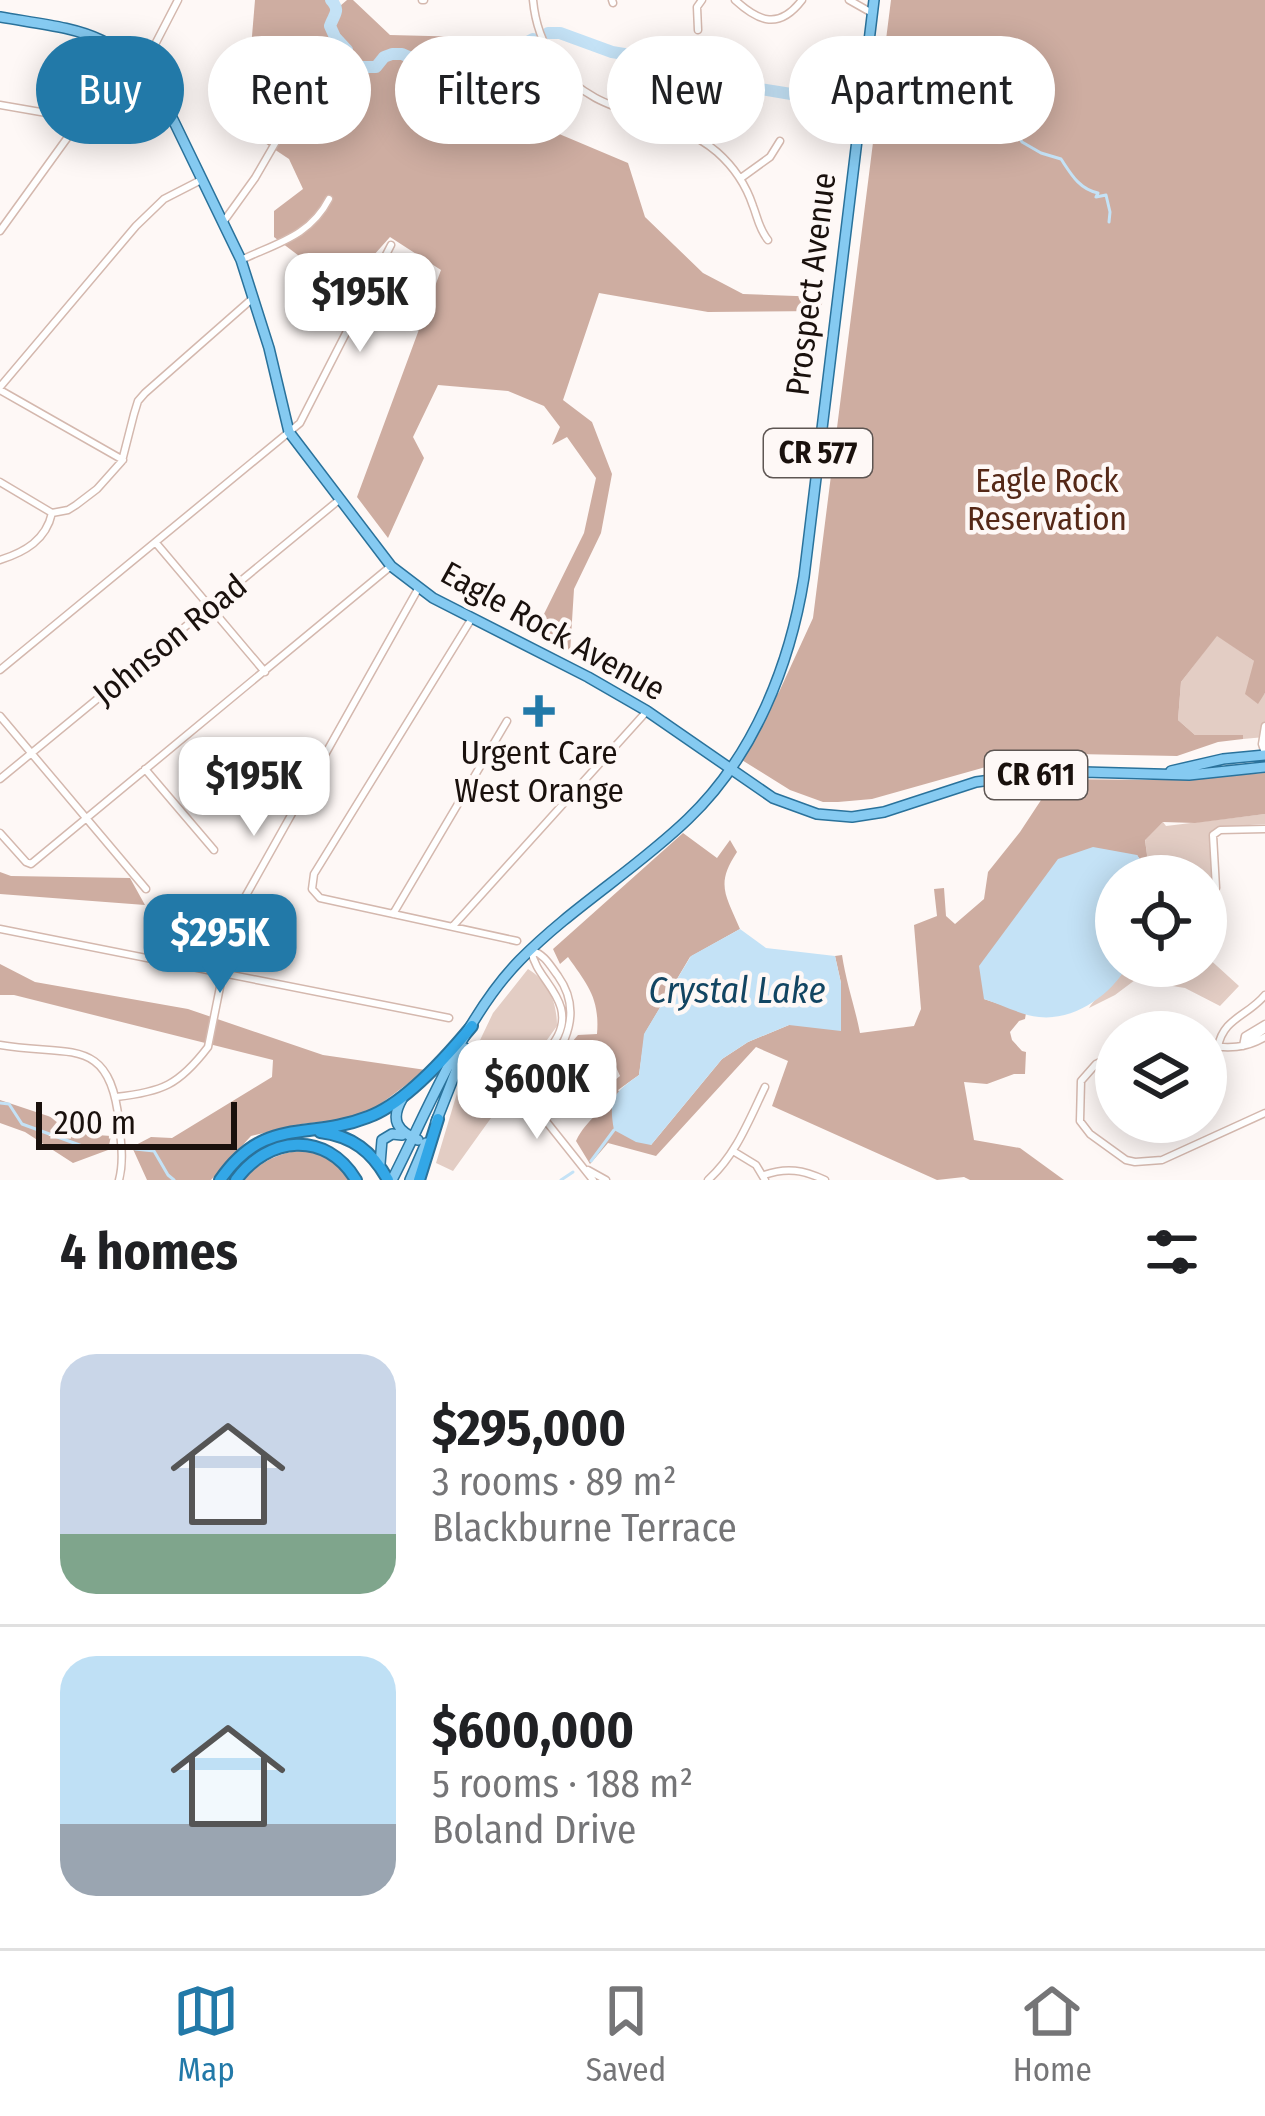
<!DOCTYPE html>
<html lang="en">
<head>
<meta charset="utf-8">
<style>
  :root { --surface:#fff; --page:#f2f2f2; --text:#202124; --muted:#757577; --line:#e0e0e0; --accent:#2279a8 }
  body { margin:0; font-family:"Fira Sans Condensed",sans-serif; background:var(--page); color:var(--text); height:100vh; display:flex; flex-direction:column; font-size:45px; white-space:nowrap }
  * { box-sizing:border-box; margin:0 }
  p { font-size:39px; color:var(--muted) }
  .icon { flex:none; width:66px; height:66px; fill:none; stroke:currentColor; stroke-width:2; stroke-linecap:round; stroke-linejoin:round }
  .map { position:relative; height:1180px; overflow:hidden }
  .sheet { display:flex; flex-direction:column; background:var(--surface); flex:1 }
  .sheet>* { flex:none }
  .banner { position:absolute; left:36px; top:36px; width:1194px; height:108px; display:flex; gap:24px }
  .tools { position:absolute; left:1095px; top:855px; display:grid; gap:24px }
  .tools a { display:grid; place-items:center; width:132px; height:132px; border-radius:50%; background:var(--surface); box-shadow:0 6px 30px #0003; font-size:60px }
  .scale { position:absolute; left:36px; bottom:30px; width:201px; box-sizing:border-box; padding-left:12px; border:6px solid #1a110d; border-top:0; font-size:33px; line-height:42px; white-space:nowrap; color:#1a110d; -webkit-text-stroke:9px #fef8f6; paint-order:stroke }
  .price { position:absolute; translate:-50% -102px; padding:0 27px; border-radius:24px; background:#fff; color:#222; font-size:39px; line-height:78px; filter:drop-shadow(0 3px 6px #0008) }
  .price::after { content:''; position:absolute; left:50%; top:72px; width:36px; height:27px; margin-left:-18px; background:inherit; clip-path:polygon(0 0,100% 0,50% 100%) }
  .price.selected { background:var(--accent); color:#fff }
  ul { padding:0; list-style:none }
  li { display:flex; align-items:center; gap:36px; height:300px; padding:0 60px }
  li+li { border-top:3px solid var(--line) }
  li span { display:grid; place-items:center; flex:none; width:336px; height:240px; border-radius:36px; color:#555 }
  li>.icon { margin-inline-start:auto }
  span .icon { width:144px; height:144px; fill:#fffc; stroke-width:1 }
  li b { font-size:51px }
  h2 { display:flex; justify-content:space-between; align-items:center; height:144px; padding:0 60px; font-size:51px }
  .pill { padding:0 42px; border-radius:54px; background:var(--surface); box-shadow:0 6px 30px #0003; font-size:42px; line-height:108px }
  .pill.selected { background:var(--accent); color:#fff }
  .dock { display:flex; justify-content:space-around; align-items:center; height:168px; border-top:3px solid var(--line); background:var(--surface); font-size:33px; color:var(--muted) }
  .dock a { display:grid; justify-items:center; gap:6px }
  .dock .selected { color:var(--accent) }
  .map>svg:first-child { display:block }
</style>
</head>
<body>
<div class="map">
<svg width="1265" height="1180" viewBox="0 0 1265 1180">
  <rect width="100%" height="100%" fill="#fef8f6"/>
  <path fill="#e3cdc4" d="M 1217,635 L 1254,661 L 1257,703 L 1265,693 L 1265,737 L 1243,739 L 1242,735 L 1195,735 L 1178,720 L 1181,682 Z
    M 1265,814 L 1265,824 L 1219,827 C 1200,847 1221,872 1206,892 L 1206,876 L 1155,876 L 1147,855 L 1145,839 L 1163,822 L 1166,826 Z
    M 1206,956 L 1239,986 L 1220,1006 L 1185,988 L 1135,980 L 1115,995 L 1089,1008 C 1098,993 1115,987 1127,966 L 1206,966 Z
    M 528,969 C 549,982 557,1003 557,1026 L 453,1171 L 436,1163 L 461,1080 L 493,1013 Z"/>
  <path fill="#ceada1" d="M 255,0 L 338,0 L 340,6 L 347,0 L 353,0 L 390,35 L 468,37 L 510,92 L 545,128 L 628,163 L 645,217 L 703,273 L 743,294 L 823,297 L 821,311 L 708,312 L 599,293 L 563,400 L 592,422 L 612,474 L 601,533 L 574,589 L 570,653 L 544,640 L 543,616 L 584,533 L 596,478 L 567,437 L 552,445 L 560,427 L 544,406 L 508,391 L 438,385 L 413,437 L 424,458 L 388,538 L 357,497 L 441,270 L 390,237 L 365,265 L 315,268 L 274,237 L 274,211 L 303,189 L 289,159 L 247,131 L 267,70 L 251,48 Z
    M 891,0 L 1265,0 L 1265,693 L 1258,704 L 1245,694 L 1254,661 L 1217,636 L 1181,682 L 1178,720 L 1195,735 L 1243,735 L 1243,739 L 1218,742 L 1177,756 L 1076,754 L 1007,761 L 872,799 L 838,802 L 823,802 L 790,790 L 737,757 L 779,692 L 813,618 Z
    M 1265,773 L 1265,814 L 1195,823 L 1163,822 L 1145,840 L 1147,855 L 1155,876 L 1150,876 L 1137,855 L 984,999 L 1026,1013 L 1025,1019 L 1019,1021 L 1010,1032 L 1012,1040 L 1022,1051 L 1026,1052 L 1025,1074 L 1014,1074 L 987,1084 L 964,1082 L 974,1140 L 1020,1148 L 1064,1180 L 970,1180 L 964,1177 L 937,1180 L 772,1106 L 788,1061 L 756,1047 L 656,1156 L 608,1143 L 590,1164 L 576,1141 C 588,1116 603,1117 609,1085 L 620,1076 L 616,1067 L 601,1068 L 599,1056 L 580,1049 L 569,1062 L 559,1057 L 578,1035 L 597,1034 C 600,998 587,984 568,957 L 560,964 L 553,949 L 683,833 L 717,858 L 730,840 L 737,852 C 715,885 726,895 740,929 L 690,957 L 645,1033 L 639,1075 L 618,1090 L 651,1145 L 722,1059 L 748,1042 L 789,1025 L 841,983 L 835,956 L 842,955 C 846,982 855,1007 860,1033 L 914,1026 L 921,1009 L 914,925 L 937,916 L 934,889 L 944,888 L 946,916 L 955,924 L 984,899 L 988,872 L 1020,832 L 1047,791 L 1051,779 L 1151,780 Z
    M 0,872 L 11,876 L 130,878 L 145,905 L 0,894 Z
    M 0,964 L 35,982 L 188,1009 L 323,1055 L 426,1070 L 363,1117 L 302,1124 L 251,1136 L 211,1180 L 147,1180 L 132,1147 L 151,1137 L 172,1138 L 272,1077 L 273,1060 L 14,995 L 0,995 Z
    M 0,1100 L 54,1118 L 69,1133 L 111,1136 L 108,1150 L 73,1163 L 25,1132 L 0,1123 Z
    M 308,1150 L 333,1159 L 354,1180 L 241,1180 C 264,1161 277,1152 308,1150 Z"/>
  <path fill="#c4e2f6" d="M 1093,847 L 1137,855 L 1150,874 L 1116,876 L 1116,966 L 1127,966 C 1111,995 1074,1021 1039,1017 C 1021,1015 1002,1005 984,999 L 979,966 L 1058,859 Z
    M 740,929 L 766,948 L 835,956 L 841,983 L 841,1031 L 789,1025 L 748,1042 L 722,1059 L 651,1145 L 636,1142 L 614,1130 C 608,1098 614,1093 639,1075 L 644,1034 L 691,956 Z"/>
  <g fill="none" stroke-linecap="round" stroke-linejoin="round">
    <path stroke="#c4e2f6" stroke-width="3" d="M 999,95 L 1017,124 L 1017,134 L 1022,142 L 1041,153 L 1061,159 C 1071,174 1079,189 1098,193 L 1096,197 L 1106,195 L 1110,212 L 1109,222
      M 871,106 L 884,110 L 910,101 L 923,106 L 936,99 L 946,111 C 984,104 984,107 1015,81
      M 0,1103 L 9,1104 L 22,1124 L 85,1147 L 107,1148
      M 135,1149 L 154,1151 L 168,1175 L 174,1180
      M 591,1161 L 614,1130
      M 561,1180 L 573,1172"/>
    <path stroke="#c4e2f6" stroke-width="12" d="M 331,0 C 341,11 334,14 330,26 L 335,37 L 347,50 L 346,56 L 359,67 L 376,67 L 384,57 L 392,54 L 402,54 L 418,61 L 472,47 L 502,56 L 533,39
      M 548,33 L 560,33 L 612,52 L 636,56 L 718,82 L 791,94 L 824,104 L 837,99 L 851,102"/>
    <defs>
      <path id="street" d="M 422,0 L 424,0
        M 533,0 C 535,22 542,43 555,62 C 595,121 667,109 717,152 C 734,167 746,185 753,206 C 758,219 759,229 768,240
        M 612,0 L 613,3
        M 735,0 C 759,22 779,30 802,0
        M 849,0 L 872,13
        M 698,30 L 697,7 L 702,0
        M 140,67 L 148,58 L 178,0
        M 0,105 L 81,119
        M 741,178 L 770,157 L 780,141
        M 224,221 L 255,178 L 277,140
        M 0,231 L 125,58
        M 241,260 C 277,243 310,236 329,199
        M 0,387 L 136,226 L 164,199 L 203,179
        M 0,390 L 123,460
        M 0,482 L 52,513
        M 52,513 L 68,510 L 76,505 L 97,489 L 122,461 L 134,414 L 138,401 L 145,393 L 253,298
        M 156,543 L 265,672
        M 0,560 C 25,552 46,540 52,513
        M 472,618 L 314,874 L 312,889 L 320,898 L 517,941
        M 0,670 L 300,423 L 391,245
        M 0,716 L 146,889
        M 1265,726 L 1262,744 L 1265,753
        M 145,769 L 214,850
        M 0,779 L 339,500
        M 0,833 L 26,862 L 31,864 L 391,566
        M 1206,899 L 1216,888 L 1213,835 L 1220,830 L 1265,829
        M 393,914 L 507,721
        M 453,926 L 647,711
        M 0,929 L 449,1018
        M 531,950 C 545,955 549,964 558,976 C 588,1018 558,1063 522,1091 C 529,1061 570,1043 561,1008 C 555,986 535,973 531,950 Z
        M 1245,1043 L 1265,1029
        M 0,1045 C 69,1057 110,1034 119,1122 C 121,1142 124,1161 119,1180
        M 1206,1046 C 1229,1048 1245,1049 1265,1037
        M 1243,1046 L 1245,1036 L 1265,1024
        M 1218,1047 C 1223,1018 1248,1016 1265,995
        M 1116,1054 L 1096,1064 L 1081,1081 L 1080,1121 L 1090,1134 L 1126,1160 L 1135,1162 L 1162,1160 L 1265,1113
        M 522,1091 L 593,1180
        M 116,1097 C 162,1092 179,1085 208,1047 L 232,927 L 240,906 L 418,589
        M 733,1151 L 756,1165 L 765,1180
        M 588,1170 L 606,1180
        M 764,1175 C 787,1167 803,1170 825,1180
        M 708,1180 C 736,1155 749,1120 765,1087"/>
      <path id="primary" d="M 0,17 C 76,30 119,29 164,101 L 241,260 L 269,348 L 289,432 L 391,566 L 433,598 L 588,677 L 647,711 L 773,798 L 817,814 L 852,817 L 884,812 L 976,782 L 1020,776 L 1084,772 L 1189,775 L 1265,767
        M 1171,771 L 1223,759 L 1265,755
        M 402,1099 C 390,1120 397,1131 418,1140
        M 436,1122 L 465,1048
        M 380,1164 L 382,1140 L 392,1134 L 402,1135
        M 392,1180 C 428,1110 465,1016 520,960 C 571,908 635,870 688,819 C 754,756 790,665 804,577 L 874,0
        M 410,1180 L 426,1143"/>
      <path id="highway" d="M 320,1132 C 352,1136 372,1151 388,1180
        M 220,1180 C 265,1115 307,1141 368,1117 C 404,1104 448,1055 472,1026
        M 236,1180 C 268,1136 326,1130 356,1180
        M 419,1180 L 438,1119"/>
    </defs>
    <use href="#street" stroke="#d4b8ae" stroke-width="9"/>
    <use href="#primary" stroke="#2a729b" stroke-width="12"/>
    <use href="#highway" stroke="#2a729b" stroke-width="14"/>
    <use href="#street" stroke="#fff" stroke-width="6"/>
    <use href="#primary" stroke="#85caf1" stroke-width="9"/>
    <use href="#highway" stroke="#33a7e7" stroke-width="10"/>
  </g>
  <path fill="#2279a8" stroke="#fef8f6" stroke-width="4.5" d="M533 693h12v12h12v12h-12v12h-12v-12h-12v-12h12z"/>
  <g text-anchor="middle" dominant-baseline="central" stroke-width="9" stroke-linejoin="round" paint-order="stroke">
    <g fill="#fef8f6" stroke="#5e5653" stroke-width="3">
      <rect x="764" y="429" width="108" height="48" rx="9"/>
      <rect x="985" y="751" width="102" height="48" rx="9"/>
    </g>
    <g font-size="30" font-weight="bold" fill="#1a110d">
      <text x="818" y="453">CR 577</text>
      <text x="1036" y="775">CR 611</text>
    </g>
    <g font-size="33" fill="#1a110d" stroke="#fef8f6">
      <text transform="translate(811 284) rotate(-83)">Prospect Avenue</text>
      <text transform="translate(553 631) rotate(29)">Eagle Rock Avenue</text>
      <text transform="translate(170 640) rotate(-39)">Johnson Road</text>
    </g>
    <g font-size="33" fill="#552817" stroke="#fef8f6">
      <text x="1047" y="481">Eagle Rock<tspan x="1047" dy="38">Reservation</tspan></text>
    </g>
    <g font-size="33" fill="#1a110d" stroke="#fef8f6">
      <text x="539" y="753">Urgent Care<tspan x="539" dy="38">West Orange</tspan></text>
    </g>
    <g font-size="36" font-style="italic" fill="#124562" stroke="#fef8f6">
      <text x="737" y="991">Crystal Lake</text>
    </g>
  </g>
</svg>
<div class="tools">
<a><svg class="icon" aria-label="locate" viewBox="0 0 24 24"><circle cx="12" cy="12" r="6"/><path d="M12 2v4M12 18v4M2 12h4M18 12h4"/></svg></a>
<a><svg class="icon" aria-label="layers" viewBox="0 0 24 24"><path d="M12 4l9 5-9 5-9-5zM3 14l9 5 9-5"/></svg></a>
</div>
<div class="scale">200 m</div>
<b class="price" style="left:360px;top:355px">$195K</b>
<b class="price" style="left:254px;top:839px">$195K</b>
<b class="price selected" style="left:220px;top:996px">$295K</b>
<b class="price" style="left:537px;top:1142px">$600K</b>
<div class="banner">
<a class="pill selected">Buy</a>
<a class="pill">Rent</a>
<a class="pill">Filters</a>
<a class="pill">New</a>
<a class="pill">Apartment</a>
</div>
</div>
<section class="sheet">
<h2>4 homes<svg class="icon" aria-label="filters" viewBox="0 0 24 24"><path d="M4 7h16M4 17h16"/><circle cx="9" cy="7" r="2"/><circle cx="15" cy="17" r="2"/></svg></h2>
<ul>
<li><span style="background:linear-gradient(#c9d6e8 75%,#7fa58c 0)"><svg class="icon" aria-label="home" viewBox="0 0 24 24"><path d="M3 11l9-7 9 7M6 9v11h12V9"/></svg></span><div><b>$295,000</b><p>3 rooms · 89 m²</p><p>Blackburne Terrace</p></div></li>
<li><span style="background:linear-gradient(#bfe0f5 70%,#9aa5b1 0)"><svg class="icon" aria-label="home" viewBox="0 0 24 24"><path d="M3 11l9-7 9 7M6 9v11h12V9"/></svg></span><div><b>$600,000</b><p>5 rooms · 188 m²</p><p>Boland Drive</p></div></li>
</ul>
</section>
<nav class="dock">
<a class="selected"><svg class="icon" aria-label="map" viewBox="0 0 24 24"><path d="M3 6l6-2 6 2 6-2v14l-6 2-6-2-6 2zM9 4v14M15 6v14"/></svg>Map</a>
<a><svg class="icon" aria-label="saved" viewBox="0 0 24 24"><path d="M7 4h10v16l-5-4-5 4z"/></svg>Saved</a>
<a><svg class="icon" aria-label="home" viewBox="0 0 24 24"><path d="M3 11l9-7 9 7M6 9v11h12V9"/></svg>Home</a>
</nav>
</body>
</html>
